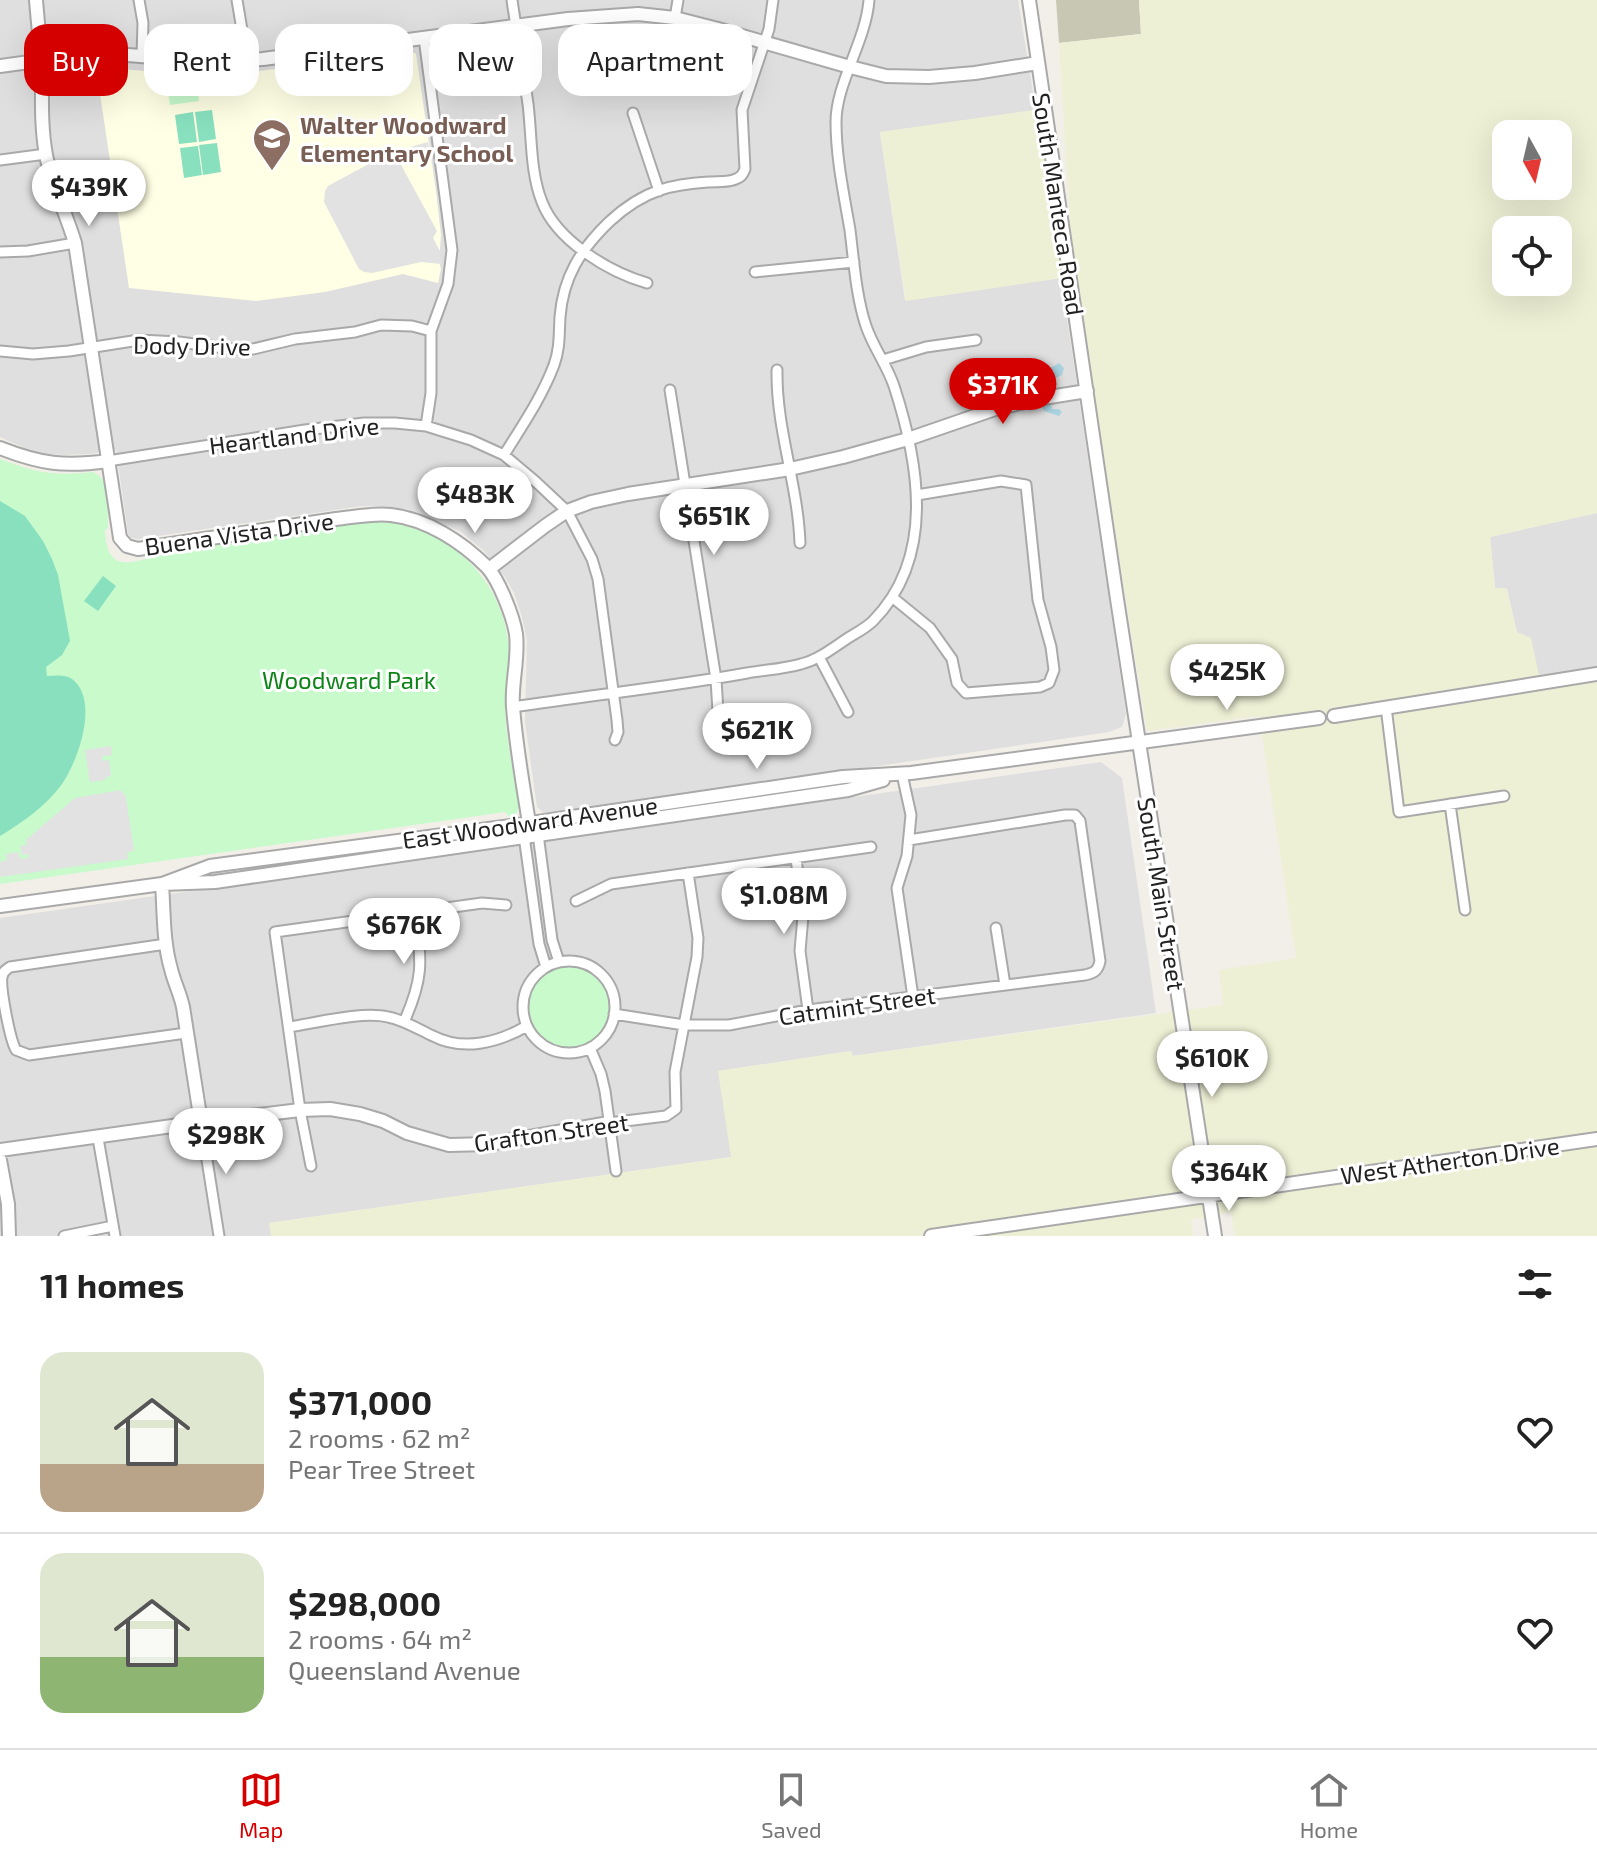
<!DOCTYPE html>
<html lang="en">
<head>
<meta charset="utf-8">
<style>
  :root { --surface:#fff; --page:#f2f2f2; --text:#222; --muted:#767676; --line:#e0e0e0; --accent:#d40000 }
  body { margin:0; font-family:"Exo 2",sans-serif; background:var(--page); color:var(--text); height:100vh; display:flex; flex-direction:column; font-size:30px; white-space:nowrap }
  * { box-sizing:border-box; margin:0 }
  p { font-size:26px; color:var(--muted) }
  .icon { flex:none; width:44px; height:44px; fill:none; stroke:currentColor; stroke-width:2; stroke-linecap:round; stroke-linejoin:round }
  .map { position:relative; height:1236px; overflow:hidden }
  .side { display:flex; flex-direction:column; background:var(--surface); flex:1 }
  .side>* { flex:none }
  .top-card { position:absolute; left:24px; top:24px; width:800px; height:72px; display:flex; gap:16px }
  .needle { width:52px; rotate:172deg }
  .fabs { position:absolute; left:1492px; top:120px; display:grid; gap:16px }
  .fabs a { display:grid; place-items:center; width:80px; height:80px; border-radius:16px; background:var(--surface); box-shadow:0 8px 32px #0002; font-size:40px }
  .price { position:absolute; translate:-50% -68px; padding:0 18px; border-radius:28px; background:#fff; color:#222; font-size:26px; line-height:52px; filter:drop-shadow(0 2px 4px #0008) }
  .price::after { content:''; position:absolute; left:50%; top:48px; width:24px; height:18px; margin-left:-12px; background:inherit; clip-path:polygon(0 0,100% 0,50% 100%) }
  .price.selected { background:var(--accent); color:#fff }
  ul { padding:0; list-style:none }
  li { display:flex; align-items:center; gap:24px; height:200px; padding:0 40px }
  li+li { border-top:2px solid var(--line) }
  li span { display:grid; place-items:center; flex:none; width:224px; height:160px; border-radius:24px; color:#555 }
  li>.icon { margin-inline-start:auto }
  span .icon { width:96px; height:96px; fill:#fffc; stroke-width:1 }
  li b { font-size:34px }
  h2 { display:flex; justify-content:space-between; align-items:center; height:96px; padding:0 40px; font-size:34px }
  .tag { padding:0 28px; border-radius:24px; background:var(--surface); box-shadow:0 8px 32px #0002; font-size:28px; line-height:72px }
  .tag.selected { background:var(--accent); color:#fff }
  .dock { display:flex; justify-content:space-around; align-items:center; height:112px; border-top:2px solid var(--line); background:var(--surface); font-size:22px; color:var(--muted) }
  .dock a { display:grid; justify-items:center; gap:4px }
  .dock .selected { color:var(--accent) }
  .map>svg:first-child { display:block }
</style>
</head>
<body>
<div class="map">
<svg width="1597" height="1236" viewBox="0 0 1597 1236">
  <rect width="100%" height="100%" fill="#f2efe9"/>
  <path fill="#e0dfdf" d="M 0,0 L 1018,0 L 1036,110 L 880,133 L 905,300 L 1061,278 L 1126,714 L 1122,727 L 1109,732 L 546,815 L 537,807 L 525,722 L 527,641 L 522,617 L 514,593 L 505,577 L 484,551 L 461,532 L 412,510 L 392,507 L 362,506 L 138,539 L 131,538 L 128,533 L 116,450 L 89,454 L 65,455 L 46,454 L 25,448 L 0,437 Z
    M 1597,513 L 1597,668 L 1539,675 L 1517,632 L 1507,589 L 1495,588 L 1490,537 Z
    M 1101,762 L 1122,778 L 1156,1013 L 852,1056 L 851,1051 L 719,1071 L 732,1157 L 270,1223 L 271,1236 L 0,1236 L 0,918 Z"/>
  <path fill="#ffffe5" d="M 408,49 L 416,54 L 436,191 L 441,235 L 439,262 L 441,269 L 438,283 L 403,274 L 325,292 L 256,301 L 129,288 L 96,67 L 195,75 L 236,74 L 359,58 Z"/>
  <path fill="#c7c7b4" d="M 1056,0 L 1139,0 L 1141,34 L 1059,43 Z"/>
  <path fill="#eef0d5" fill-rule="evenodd" d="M 1139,0 L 1597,0 L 1597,513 L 1490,537 L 1495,588 L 1506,588 L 1517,632 L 1531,638 L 1539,675 L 1597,668 L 1597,1236 L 1235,1236 L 1231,1212 L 1191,1220 L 1193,1236 L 271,1236 L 269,1223 L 731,1157 L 718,1071 L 851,1051 L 853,1056 L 1223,1005 L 1219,970 L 1296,958 L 1259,716 L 1147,731 L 1073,271 L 1059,43 L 1141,34 ZM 1506,134 L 1558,134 L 1558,186 L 1506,186 ZM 1506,230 L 1558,230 L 1558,282 L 1506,282 Z
    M 1041,109 L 1065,271 L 1061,278 L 906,301 L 880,132 Z"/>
  <path fill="#c8facc" d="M 165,73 L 195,75 L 199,101 L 170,105 Z
    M 0,459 C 36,473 55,476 93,472 C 98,475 101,476 103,481 C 107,492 108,515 108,528 L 105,530 C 107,568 123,566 153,557 C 163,554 175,553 185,552 L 185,549 L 366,522 C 376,522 386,522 397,524 C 455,535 501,582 508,641 C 511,662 505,682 505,703 C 505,736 514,774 519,807 L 515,816 L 509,817 L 505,812 L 0,884 Z
    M526 1007a42 42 0 1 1 84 0a42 42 0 1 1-84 0Z"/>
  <path fill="#88e0be" d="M 212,110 L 216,139 L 199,142 L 195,112 Z
    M 193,112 L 197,142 L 179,144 L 175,115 Z
    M 217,143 L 221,172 L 203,175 L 199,145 Z
    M 198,146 L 202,175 L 184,178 L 180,148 Z
    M 0,501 L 25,516 L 43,541 L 52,559 L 58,575 L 70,641 L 62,655 L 46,667 L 47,676 C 55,676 65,674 72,679 C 100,700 78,761 62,784 C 46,806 23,822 0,836 Z
    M 103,576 L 116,586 L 98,611 L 84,601 Z"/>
  <path fill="#e2e2e2" d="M 428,142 L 430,153 L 413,157 L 400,163 L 437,231 L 433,238 L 440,251 L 441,264 L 421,262 L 372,273 L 364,272 L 359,269 L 324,202 L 325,191 L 328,186 L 389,153 Z
    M 111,746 L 112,755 L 103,756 L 102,758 L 103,761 L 109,760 L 111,776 L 106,777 L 105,780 L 90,782 L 85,750 Z
    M 121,790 L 126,797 L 134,851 L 127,852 L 128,859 L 0,877 L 0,862 L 7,860 L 6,854 L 18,852 L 20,859 L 28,858 L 29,854 L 22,855 L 20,846 L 27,845 L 26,840 L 75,798 Z"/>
  <path fill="#aad3df" d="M 1059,363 L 1064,368 L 1062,375 L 1049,381 L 1047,385 L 1052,409 L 1059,409 L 1062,412 L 1059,416 L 1044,411 C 1040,403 1034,378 1042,371 C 1047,367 1053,368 1059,363 Z"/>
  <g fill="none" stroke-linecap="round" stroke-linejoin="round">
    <defs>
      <path id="minor" d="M 139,0 L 143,23 L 142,56
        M 237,0 L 247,60
        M 512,0 C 517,35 523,69 528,104 C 532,136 530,172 542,202 C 557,241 609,272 647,283
        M 675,18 L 678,0
        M 424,38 L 452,250 L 448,284 L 431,331 L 431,393 L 426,426
        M 633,113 L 659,191
        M 0,160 L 46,154
        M 0,252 L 28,251 L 75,243
        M 755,272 L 854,262
        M 0,351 L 33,354 L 69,351 L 139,340 L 179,342 L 232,349 L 253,349 L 295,339 L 355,332 L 381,325 L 412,326 L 431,331
        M 883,360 L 926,347 L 976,340
        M 777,370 C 776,429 798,485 800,543
        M 670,390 L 716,679 L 719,728
        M 504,455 C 522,426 542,397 554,365 C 560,349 559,334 560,317 C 563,277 581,249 609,222 C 623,209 642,196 660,190 C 675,185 693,183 708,182 C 718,181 730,183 738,178 C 743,176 743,173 745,169 L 742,110 L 769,29 L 773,0
        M 108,461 L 305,430 L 364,423 L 395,423 L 426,426 L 471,440 L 504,455 L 536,482 L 567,511 L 592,559 L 598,579 L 617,720 L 618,732 L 615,740
        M 892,597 L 930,628 L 952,659 L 957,683 L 966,693 L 1040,687 L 1049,683 L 1054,670 L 1051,647 L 1038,600 L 1026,485 L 1001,481 L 917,495
        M 819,657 L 848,712
        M 513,707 C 591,695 670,687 747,673 C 764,670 784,669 801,664 C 818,660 833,648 848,638 C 856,633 866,628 873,621 C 936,557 919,463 894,386 C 887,365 873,347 866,326 C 856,296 854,262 850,230 C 844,195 836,158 836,122 C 836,83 866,41 869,0
        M 1386,707 L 1399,812 L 1504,796
        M 902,774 L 911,815 L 907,856 L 897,888 L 913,997
        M 1450,804 L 1465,910
        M 529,823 L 524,836 L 539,944 L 546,967
        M 529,823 L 538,834 L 552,940 L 559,962
        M 796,858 L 803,916 L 800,951 L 808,1010
        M 576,901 L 611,884 L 871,847
        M 996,928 L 1005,985
        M 166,944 L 10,967 C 6,970 3,971 2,977 C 0,988 10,1040 16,1050 L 29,1055 L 186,1033
        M523 1007a46 46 0 1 1 92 0a46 46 0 1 1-92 0Z
        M 614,1014 L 684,1025 L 729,1025 L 808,1010 L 1085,975 C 1094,973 1098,971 1100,961 L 1080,821 L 1075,815 L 1065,815 L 909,840
        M 404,1022 C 425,975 421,960 415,912
        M 289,1027 C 316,1023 362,1011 388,1017 C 404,1020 418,1029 433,1036 C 464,1052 499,1042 527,1026
        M 590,1048 L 601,1074 L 605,1091 L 616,1171
        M 201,1122 L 219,1236
        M 609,1123 L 666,1116 L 676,1109 L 675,1072 L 697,957 L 698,938 L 688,873
        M 98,1138 L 115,1236
        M 311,1166 L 300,1110 L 275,932 L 482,903 L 506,905
        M 64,1236 L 113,1226"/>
      <path id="tertiary" d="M 36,0 C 38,25 41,49 42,74 C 42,101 41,128 46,155 C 52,185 66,213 75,243 L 120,538 L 127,546 L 138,549 L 336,519 C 355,517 373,513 391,515 C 427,519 462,542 487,567 C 499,580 513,616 516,634 C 519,660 511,683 513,707 C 516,746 523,785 529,823
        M 1029,0 L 1117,599 L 1215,1236
        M 0,66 L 80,55 L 115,54 L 216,62 L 263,59 L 568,19 L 638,14 L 675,18 L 718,29 L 850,67 L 886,76 L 929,77 L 975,73 L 1038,63
        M 0,448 C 41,464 64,467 108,461
        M 489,569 L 545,526 L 567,511 L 591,502 L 628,494 L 790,469 L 843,457 L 908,439 L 995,409 L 1037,399 L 1087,391
        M 1334,716 L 1597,674
        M 162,884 L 210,866 L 518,825 L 843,777 L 911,773 L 1319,718
        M 162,884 C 164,912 163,942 171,969 C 174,982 180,993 183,1007 L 201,1122
        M 0,906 L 162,884 L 215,882 L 848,790 L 883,780
        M 0,1150 L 201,1122 L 300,1110 L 330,1109 L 360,1114 L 383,1121 L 407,1133 L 449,1145 L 489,1144 L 609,1123
        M 0,1160 L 8,1204 L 9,1236
        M 931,1236 L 1597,1139"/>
    </defs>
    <use href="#minor" stroke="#a9a9a9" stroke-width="13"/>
    <use href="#tertiary" stroke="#a9a9a9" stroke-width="16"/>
    <use href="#minor" stroke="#fff" stroke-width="9"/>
    <use href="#tertiary" stroke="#fff" stroke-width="12"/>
  </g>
  <defs>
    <symbol id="school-pin" viewBox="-11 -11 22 30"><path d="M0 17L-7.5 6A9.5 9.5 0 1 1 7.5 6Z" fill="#8d6e63" stroke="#fff"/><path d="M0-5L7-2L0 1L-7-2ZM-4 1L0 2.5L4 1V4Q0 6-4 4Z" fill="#fff"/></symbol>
  </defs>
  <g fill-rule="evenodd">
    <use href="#school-pin" x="250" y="116" width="44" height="60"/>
  </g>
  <g text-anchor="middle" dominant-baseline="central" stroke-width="6" stroke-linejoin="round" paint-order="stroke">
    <g font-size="24" font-weight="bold" fill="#785e54" stroke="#fff" text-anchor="start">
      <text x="300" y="124">Walter Woodward<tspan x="300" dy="28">Elementary School</tspan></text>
    </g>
    <g font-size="24" fill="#222" stroke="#fff">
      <text transform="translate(1059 204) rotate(81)">South Manteca Road</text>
      <text transform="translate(192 345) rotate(1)">Dody Drive</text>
      <text transform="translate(294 435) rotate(-7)">Heartland Drive</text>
      <text transform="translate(239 533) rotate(-8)">Buena Vista Drive</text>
      <text transform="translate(530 822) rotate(-8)">East Woodward Avenue</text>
      <text transform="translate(1162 894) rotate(81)">South Main Street</text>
      <text transform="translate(857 1005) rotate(-8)">Catmint Street</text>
      <text transform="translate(551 1132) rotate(-8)">Grafton Street</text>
      <text transform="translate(1450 1160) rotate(-8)">West Atherton Drive</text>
    </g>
    <g font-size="24" fill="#0c8416" stroke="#fff">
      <text x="349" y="679">Woodward Park</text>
    </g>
  </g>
</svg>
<div class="fabs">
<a><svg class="needle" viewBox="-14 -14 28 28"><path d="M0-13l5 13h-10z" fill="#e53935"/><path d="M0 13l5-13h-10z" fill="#767676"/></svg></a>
<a><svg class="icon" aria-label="locate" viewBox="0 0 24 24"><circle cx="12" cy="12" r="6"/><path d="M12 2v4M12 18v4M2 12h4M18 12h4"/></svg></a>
</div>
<b class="price" style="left:89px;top:228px">$439K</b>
<b class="price selected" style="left:1003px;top:426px">$371K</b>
<b class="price" style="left:475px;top:535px">$483K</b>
<b class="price" style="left:714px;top:557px">$651K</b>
<b class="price" style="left:1227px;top:712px">$425K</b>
<b class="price" style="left:757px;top:771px">$621K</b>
<b class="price" style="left:784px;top:936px">$1.08M</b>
<b class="price" style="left:404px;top:966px">$676K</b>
<b class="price" style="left:1212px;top:1099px">$610K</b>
<b class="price" style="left:226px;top:1176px">$298K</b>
<b class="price" style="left:1229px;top:1213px">$364K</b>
<div class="top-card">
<a class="tag selected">Buy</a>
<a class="tag">Rent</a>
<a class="tag">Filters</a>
<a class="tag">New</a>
<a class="tag">Apartment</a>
</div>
</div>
<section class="side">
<h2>11 homes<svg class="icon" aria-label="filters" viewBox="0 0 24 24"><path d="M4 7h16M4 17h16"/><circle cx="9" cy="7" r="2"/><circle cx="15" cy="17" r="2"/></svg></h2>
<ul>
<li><span style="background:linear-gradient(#dfe7d0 70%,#b9a48a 0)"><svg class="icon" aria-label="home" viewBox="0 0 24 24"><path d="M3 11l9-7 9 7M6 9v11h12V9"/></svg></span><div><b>$371,000</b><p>2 rooms · 62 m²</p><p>Pear Tree Street</p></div><svg class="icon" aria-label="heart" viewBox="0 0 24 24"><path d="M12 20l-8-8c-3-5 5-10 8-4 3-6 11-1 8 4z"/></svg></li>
<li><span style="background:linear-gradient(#dfe7d0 65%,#8fb573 0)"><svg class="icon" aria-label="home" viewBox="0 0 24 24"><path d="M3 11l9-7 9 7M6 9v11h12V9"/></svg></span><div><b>$298,000</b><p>2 rooms · 64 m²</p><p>Queensland Avenue</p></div><svg class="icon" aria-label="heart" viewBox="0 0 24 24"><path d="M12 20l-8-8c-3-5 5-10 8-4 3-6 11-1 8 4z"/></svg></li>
</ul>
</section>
<nav class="dock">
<a class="selected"><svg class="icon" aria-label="map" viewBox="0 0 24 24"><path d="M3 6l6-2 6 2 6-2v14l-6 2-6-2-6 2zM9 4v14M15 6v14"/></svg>Map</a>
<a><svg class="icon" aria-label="saved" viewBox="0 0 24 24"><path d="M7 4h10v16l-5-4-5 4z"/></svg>Saved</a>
<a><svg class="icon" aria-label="home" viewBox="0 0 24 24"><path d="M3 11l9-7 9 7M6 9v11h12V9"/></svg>Home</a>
</nav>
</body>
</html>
